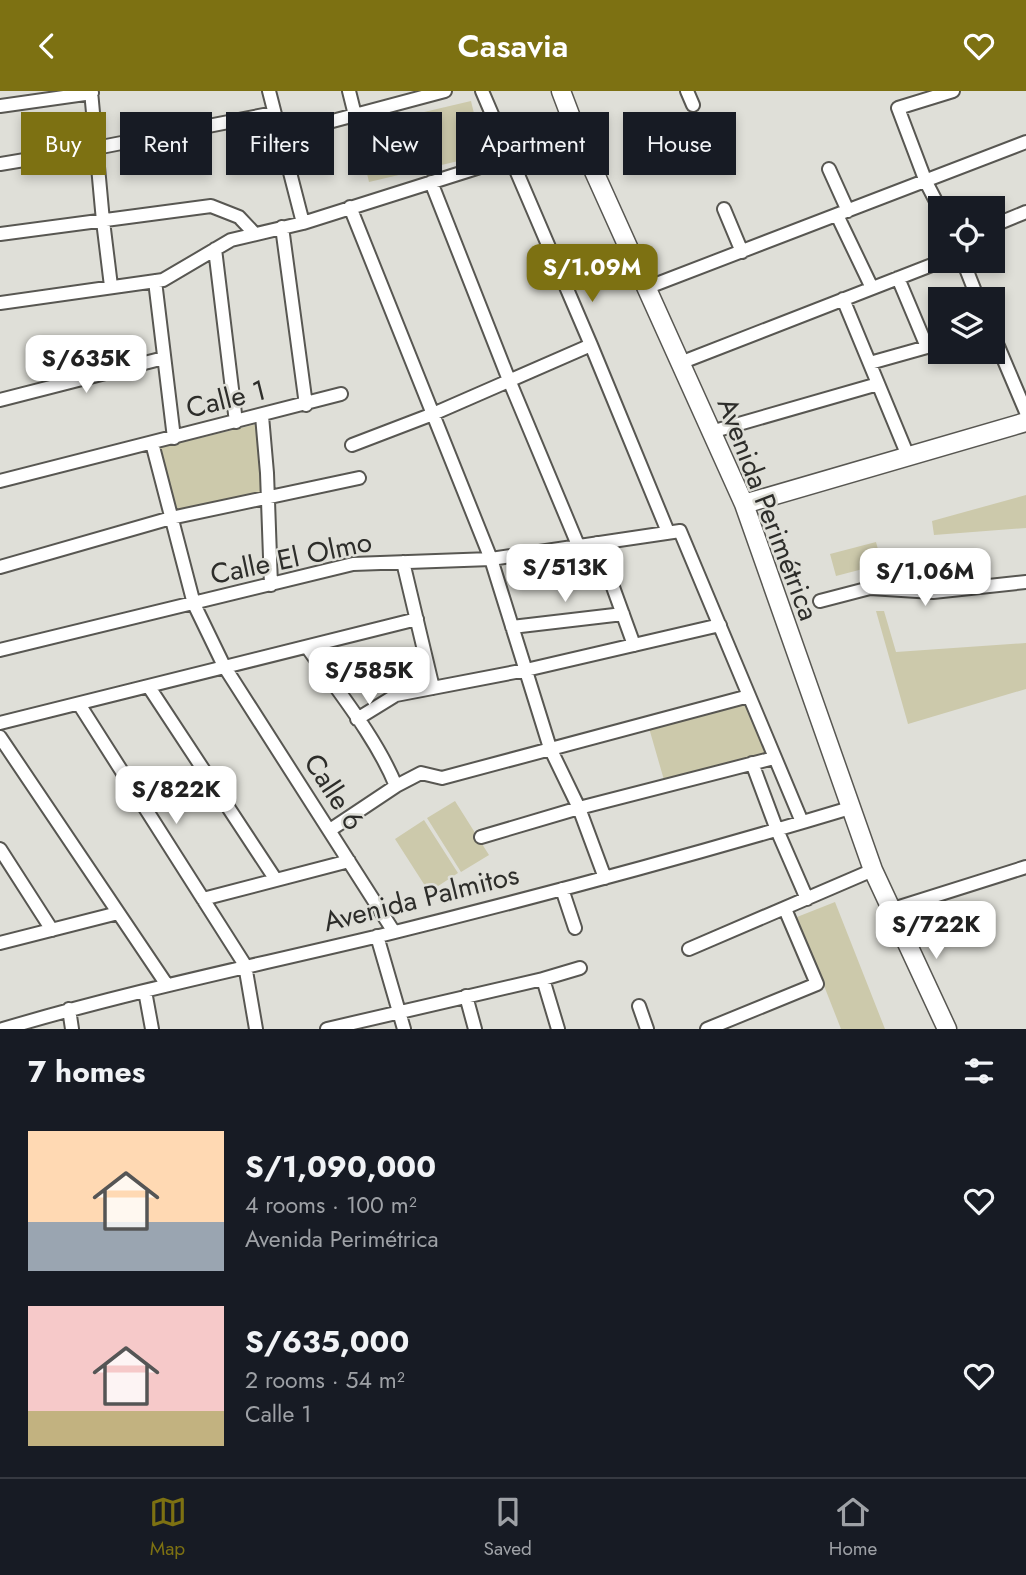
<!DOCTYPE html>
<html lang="en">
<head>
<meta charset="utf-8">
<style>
  :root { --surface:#171b24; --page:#242831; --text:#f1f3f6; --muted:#9ea1a6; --line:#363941; --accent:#7d7112 }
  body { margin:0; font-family:Jost,sans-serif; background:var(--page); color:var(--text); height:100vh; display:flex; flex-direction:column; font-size:26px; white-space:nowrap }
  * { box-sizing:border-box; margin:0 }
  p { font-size:23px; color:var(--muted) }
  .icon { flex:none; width:38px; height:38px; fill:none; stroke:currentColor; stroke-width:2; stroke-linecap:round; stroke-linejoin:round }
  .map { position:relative; height:938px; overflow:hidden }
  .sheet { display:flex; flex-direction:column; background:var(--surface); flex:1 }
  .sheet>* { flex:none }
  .guide { position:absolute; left:21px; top:21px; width:985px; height:63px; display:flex; gap:14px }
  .fabs { position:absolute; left:928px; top:105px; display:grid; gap:14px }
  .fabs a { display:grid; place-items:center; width:77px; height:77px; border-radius:0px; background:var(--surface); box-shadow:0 4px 10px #0003; font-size:35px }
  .price { position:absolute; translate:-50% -60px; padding:0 16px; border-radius:14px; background:#fff; color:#222; font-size:23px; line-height:46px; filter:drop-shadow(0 2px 4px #0008) }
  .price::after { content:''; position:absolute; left:50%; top:42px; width:21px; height:16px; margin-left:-10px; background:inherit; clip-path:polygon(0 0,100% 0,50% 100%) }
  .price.current { background:var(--accent); color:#fff }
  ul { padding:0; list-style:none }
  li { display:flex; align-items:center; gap:21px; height:175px; padding:0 28px }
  li span { display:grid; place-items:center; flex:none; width:196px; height:140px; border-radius:0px; color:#555 }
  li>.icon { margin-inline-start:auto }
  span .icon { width:84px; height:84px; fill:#fffc; stroke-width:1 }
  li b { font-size:30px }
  h2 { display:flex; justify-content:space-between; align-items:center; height:84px; padding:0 28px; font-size:30px }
  .pill { padding:0 24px; border-radius:0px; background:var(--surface); box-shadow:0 4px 10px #0003; font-size:24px; line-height:63px }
  .pill.current { background:var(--accent); color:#fff }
  header { display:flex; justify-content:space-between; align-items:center; height:91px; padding:0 28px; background:var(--accent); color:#fff; font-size:32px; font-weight:600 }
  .tabs { display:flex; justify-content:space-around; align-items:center; height:98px; border-top:2px solid var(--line); background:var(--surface); font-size:19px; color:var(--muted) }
  .tabs a { display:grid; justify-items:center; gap:4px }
  .tabs .current { color:var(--accent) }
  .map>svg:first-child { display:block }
</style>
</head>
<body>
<header><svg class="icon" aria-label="back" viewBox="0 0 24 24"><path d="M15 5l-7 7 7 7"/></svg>Casavia<svg class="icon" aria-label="heart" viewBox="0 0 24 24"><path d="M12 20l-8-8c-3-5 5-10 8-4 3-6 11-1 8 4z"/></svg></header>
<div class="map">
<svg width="1026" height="938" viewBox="0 0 1026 938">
  <rect width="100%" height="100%" fill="#dfdfd8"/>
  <path fill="#ccc9ab" d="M 471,10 L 484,64 L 369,91 L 356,37 Z
    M 257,333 L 261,401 L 174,421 L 159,357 Z
    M 1026,404 L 1026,437 L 934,444 L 932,430 Z
    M 876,451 L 882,473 L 836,485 L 830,463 Z
    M 876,520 L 884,520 L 896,561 L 1026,552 L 1026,598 L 908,633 Z
    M 748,611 L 769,663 L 664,689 L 649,637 Z
    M 455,710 L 489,764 L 461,781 L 427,727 Z
    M 424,729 L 458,782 L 429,801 L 395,748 Z
    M 835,811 L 885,938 L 841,938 L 797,826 Z"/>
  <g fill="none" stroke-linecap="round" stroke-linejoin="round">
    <defs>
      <path id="street" d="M 91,0 L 103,130 L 111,195
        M 269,0 L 303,132
        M 349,0 L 355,24
        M 482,0 L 591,254 L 668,441
        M 687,0 L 693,14
        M 0,15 L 92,2
        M 280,44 L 445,0
        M 0,73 L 96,57 L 274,22
        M 829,78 L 848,120
        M 431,91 L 509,289 L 578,454
        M 350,116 L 491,468 L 550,657 L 579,717 L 605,787
        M 724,118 L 742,161
        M 940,118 L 926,91 L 898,17 L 953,0
        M 837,124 L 872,197
        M 992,135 L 1026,121
        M 282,136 L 306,314
        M 0,143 L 211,115 L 239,126 L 255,143
        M 215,158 L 236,331
        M 963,170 L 978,208
        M 155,190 L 174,347
        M 646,197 L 1026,51
        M 843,208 L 908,365
        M 0,212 L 163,189 L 231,149 L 303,132 L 578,45
        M 992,241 L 1026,321
        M 680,272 L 942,170
        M 870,272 L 927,256 L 898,187
        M 0,309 L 164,267
        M 262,325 L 267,382 L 271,494
        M 711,341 L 878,293
        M 152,352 L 194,513 L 224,575 L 394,841
        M 352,354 L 433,323 L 591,254
        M 0,390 L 341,303
        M 597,452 L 634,554
        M 403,471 L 433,597
        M 0,476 L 171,427 L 359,387
        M 820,510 L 870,497 L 933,501 L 1026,491
        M 512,536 L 623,523
        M 307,556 C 337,599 376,646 396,695
        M 0,559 L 353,473 L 491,468 L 680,440 L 802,731
        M 149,596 L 276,789
        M 79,613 L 245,874 L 256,938
        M 357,628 L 396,604 L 526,579 L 720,534
        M 0,632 L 417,528
        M 0,646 L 167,894
        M 752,672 L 777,739 L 807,808
        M 330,739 L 396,695 L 421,682 L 442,687 L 749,605
        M 481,746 L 579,717 L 774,667
        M 0,758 L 52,839
        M 562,798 L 575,837
        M 203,808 L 349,770
        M 890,819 L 1026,776
        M 377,845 L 404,938
        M 0,852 L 118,822
        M 689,858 L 873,779
        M 543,888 L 558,938
        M 145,900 L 152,938
        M 466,905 L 475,938
        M 639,915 L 647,938
        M 69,918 L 72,938
        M 3,938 C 127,901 253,875 379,845 C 537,806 694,764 850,717
        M 327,938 L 543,888 L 580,877
        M 707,938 L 817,893 L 785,818"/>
      <path id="secondary" d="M 561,0 L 578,45 L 744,413 L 873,779 L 947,938
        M 744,413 L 1026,331"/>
    </defs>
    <use href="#street" stroke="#585752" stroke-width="16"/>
    <use href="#secondary" stroke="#585752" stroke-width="21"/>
    <use href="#street" stroke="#fff" stroke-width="12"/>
    <use href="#secondary" stroke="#fff" stroke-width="18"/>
  </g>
  <g text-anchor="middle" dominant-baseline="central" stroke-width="5" stroke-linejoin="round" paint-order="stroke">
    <g font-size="28" fill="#2d2d2a" stroke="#dfdfd8">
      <text transform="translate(226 308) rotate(-14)">Calle 1</text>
      <text transform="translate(768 418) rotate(69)">Avenida Perimétrica</text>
      <text transform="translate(291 467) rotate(-12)">Calle El Olmo</text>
      <text transform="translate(334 701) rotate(57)">Calle 6</text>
      <text transform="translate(421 807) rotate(-14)">Avenida Palmitos</text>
    </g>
  </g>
</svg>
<div class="fabs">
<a><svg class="icon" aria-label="locate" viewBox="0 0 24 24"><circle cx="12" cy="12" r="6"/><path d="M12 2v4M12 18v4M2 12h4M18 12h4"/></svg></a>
<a><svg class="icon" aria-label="layers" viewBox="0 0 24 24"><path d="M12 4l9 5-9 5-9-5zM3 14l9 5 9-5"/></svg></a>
</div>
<b class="price current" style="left:592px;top:213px">S/1.09M</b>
<b class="price" style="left:86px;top:304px">S/635K</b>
<b class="price" style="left:565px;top:513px">S/513K</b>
<b class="price" style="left:925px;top:517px">S/1.06M</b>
<b class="price" style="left:369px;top:616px">S/585K</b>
<b class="price" style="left:176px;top:735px">S/822K</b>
<b class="price" style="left:936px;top:870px">S/722K</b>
<div class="guide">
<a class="pill current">Buy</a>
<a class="pill">Rent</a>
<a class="pill">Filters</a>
<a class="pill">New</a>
<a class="pill">Apartment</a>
<a class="pill">House</a>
</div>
</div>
<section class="sheet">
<h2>7 homes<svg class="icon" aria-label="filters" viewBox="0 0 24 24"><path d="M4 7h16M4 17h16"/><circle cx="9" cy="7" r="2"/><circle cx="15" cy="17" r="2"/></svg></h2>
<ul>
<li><span style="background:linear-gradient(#ffd9b3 65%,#9aa5b1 0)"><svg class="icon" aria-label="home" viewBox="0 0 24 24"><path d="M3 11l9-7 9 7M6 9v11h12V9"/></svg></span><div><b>S/1,090,000</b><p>4 rooms · 100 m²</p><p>Avenida Perimétrica</p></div><svg class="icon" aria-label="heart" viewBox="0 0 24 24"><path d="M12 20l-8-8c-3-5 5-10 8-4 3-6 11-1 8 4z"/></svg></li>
<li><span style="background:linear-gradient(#f6c9c9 75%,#c2b280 0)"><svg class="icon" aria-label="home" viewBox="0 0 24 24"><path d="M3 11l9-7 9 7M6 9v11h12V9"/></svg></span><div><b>S/635,000</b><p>2 rooms · 54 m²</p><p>Calle 1</p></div><svg class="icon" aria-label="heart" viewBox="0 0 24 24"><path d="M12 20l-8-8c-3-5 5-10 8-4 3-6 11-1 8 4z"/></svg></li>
</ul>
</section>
<nav class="tabs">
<a class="current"><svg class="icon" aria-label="map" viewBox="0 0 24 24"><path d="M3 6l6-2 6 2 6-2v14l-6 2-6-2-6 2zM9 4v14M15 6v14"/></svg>Map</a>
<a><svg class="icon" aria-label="saved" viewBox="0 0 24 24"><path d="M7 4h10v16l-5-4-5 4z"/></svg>Saved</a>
<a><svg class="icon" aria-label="home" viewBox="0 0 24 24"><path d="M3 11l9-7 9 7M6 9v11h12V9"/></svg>Home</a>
</nav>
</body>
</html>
